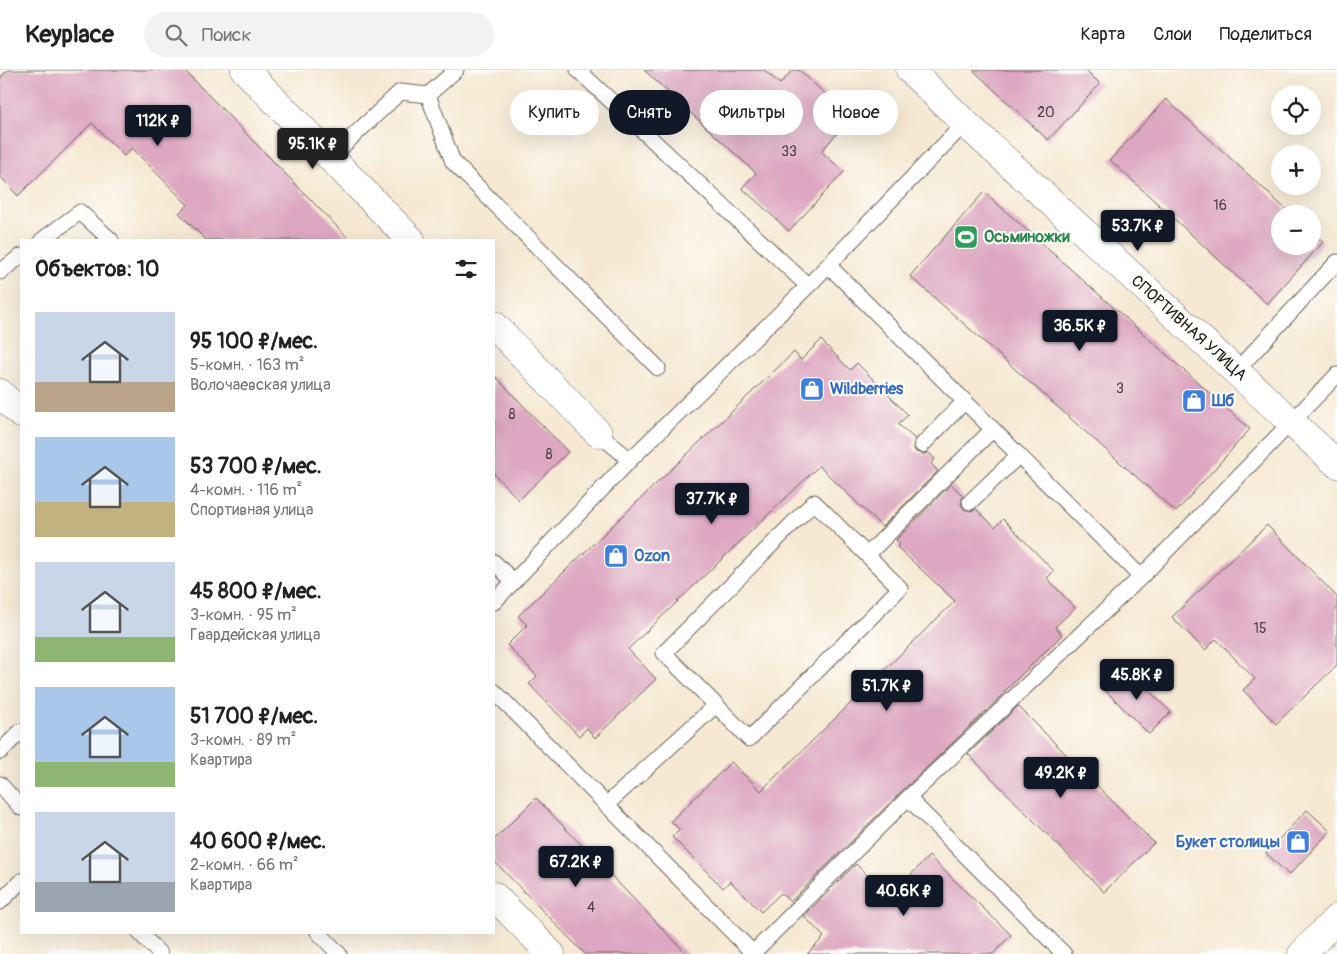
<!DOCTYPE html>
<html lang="ru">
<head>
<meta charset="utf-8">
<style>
  :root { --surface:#fff; --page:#f2f2f2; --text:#222; --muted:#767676; --line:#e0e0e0; --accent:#111827 }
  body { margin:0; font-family:Pangolin,sans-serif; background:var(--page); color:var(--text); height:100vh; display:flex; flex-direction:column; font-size:19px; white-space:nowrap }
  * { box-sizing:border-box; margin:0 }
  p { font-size:16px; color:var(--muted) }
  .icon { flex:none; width:28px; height:28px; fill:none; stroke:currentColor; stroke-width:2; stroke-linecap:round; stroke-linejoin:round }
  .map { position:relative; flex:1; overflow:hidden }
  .panel { position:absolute; left:20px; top:169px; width:475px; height:695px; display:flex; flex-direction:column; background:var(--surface); border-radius:0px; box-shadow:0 5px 20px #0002 }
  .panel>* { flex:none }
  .banner { position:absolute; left:510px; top:20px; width:475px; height:45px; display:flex; gap:10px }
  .tools { position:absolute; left:1271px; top:15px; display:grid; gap:10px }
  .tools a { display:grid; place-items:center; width:50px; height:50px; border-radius:50%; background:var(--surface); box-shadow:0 5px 20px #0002; font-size:25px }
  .price { position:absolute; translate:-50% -42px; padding:0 11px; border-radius:5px; background:var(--accent); color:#fff; font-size:16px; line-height:32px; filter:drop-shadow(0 1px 2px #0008) }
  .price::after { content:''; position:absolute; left:50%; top:30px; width:15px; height:11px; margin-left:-8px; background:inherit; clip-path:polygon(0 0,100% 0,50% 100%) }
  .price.selected { background:#222; color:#fff }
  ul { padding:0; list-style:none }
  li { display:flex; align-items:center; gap:15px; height:125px; padding:0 15px }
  li span { display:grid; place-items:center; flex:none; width:140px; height:100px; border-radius:0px; color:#555 }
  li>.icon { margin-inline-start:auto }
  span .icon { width:60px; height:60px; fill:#fffc; stroke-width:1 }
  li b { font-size:21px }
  h2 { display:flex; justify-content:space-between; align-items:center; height:60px; padding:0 15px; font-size:21px }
  .tag { padding:0 18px; border-radius:22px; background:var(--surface); box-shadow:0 5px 20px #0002; font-size:18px; line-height:45px }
  .tag.selected { background:var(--accent); color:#fff }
  header { display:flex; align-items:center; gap:30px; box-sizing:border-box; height:70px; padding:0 25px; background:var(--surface); border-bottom:1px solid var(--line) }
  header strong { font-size:24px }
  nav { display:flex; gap:28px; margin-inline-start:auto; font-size:18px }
  .search { width:350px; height:45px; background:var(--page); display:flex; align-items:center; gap:12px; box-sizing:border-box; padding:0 18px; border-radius:28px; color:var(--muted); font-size:19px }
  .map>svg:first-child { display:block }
</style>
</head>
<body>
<header>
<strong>Keyplace</strong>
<div class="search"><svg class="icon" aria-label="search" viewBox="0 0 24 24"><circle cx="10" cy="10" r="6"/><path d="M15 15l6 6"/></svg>Поиск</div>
<nav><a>Карта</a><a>Слои</a><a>Поделиться</a></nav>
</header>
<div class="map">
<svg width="1337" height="884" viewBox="0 0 1337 884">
  <rect width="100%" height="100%" fill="#fdfcf7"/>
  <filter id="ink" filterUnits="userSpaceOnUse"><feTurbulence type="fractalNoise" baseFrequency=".02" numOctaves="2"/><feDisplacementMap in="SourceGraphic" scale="10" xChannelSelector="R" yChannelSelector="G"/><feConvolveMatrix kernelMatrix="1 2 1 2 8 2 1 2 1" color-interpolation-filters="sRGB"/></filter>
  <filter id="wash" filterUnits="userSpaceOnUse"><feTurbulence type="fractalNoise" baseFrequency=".0096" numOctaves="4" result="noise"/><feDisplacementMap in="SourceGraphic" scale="20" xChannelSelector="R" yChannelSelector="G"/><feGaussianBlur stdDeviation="1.12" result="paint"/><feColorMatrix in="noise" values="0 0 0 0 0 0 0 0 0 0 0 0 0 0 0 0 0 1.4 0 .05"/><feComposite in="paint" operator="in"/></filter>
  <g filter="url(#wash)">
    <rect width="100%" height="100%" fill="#f6e8d2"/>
    <g id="blocks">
      <path fill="#dda7c1" d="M 8,0 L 184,0 L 350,170 L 206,170 L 179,143 L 188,135 L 132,78 L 124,86 L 92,53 L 18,126 L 0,106 L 0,8 Z
        M 644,0 L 764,0 L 780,14 L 793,0 L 799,0 L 851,48 L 821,81 L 844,102 L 789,161 L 742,118 L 756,103 Z
        M 973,0 L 1086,0 L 1100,14 L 1048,70 Z
        M 1166,29 L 1291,144 L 1280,144 L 1280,176 L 1312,176 L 1312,163 L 1323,172 L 1267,234 L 1110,90 Z
        M 984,122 L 1250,359 L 1176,442 L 910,206 Z
        M 821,270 L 850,300 L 857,293 L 908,345 L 898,354 L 915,369 L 913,377 L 916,382 L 924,384 L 928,382 L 935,389 L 931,394 L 938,401 L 882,457 L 819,396 L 628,579 L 656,609 L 595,668 L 587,658 L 579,666 L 529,614 L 537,606 L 507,575 L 527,555 L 518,546 L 794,282 L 801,290 Z
        M 494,305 L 568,382 L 519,430 L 494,404 Z
        M 951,414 L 963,426 L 961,434 L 964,439 L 972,441 L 976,439 L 995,457 L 1003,449 L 1054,501 L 1047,508 L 1075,538 L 1055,557 L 1062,565 L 1004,622 L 1005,623 L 902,721 L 790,832 L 781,823 L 761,842 L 730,811 L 723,818 L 672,767 L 680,760 L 671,751 L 731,692 L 761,721 L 955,531 L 897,477 L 900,474 L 896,470 Z
        M 1267,455 L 1337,527 L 1337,595 L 1276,654 L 1243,620 L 1255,609 L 1216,569 L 1205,580 L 1172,547 Z
        M 1125,598 L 1171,642 L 1149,664 L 1104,619 Z
        M 1018,636 L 1154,773 L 1104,822 L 968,684 Z
        M 536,728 L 687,884 L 585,884 L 494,791 L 494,770 Z
        M 1307,740 L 1330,761 L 1289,805 L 1266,783 Z
        M 929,786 L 1011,865 L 993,884 L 807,884 L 824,867 L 804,846 L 856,794 L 889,827 Z"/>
    </g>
  </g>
  <g filter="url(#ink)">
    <use href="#blocks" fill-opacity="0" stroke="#68635c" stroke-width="1"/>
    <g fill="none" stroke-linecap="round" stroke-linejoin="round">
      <defs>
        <path id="lane" d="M 578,0 L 808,216 L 965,53
          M 428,25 L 453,92 L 658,298
          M 331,87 L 400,22 L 428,25 L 456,0
          M 42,170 L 80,142 L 111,170
          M 829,196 L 1141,507
          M 0,202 L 21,186
          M 1236,301 L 1337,192
          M 598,363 L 630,390
          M 922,375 L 965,331
          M 970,432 L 1019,385
          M 867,485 L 993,359
          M 494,492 L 513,511
          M 494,532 L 630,390 L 808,216
          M 494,621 L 753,883 L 908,728 L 1064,884
          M 0,682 L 21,661
          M 0,714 L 21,738
          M 908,728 L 1141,507 L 1337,305
          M 606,735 L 716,635 L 749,669 L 900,518 L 814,432 L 664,583 L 716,635
          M 0,832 L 21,811
          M 139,862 L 160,884
          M 318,862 L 339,884"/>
        <path id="street" d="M 245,0 L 411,170
          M 910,0 L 965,53 L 1337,394
          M 494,255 L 598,363
          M 0,323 L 21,344
          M 494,826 L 551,884"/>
        <path id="secondary" d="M 1302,884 L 1337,848"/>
      </defs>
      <use href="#lane" stroke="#68635c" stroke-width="17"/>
      <use href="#street" stroke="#68635c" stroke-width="29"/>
      <use href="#secondary" stroke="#68635c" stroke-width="29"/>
      <use href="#lane" stroke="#fff" stroke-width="15"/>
      <use href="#street" stroke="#fff" stroke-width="28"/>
      <use href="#secondary" stroke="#fff" stroke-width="28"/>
    </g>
  </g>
  <defs>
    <symbol id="stadium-square" viewBox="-11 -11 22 22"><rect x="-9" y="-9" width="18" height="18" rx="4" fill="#2e9e5b" stroke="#fdfcf7"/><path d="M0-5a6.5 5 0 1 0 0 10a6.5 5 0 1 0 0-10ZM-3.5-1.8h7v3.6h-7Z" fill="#fff"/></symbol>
    <symbol id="shop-square" viewBox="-11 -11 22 22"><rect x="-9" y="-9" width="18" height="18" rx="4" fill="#3f7fe0" stroke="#fdfcf7"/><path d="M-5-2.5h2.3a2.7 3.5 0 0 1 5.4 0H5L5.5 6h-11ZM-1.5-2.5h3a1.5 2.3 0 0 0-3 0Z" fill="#fff"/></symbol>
  </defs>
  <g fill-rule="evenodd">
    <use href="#stadium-square" x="952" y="153" width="28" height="28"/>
    <use href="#shop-square" x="798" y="305" width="28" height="28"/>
    <use href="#shop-square" x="1180" y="317" width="28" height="28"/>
    <use href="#shop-square" x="602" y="472" width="28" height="28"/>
    <use href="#shop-square" x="1284" y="758" width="28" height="28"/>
  </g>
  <g text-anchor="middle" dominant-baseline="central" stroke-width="4" stroke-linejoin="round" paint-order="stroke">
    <g font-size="14" fill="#4c3f45">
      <text x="1046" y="42">20</text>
      <text x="789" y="81">33</text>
      <text x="1220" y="135">16</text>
      <text x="1120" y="318">3</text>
      <text x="512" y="344">8</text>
      <text x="549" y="384">8</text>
      <text x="1260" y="558">15</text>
      <text x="591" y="837">4</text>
    </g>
    <g font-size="16" font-weight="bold" fill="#27864d" stroke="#fdfcf7" text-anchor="start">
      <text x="984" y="167">Осьминожки</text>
    </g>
    <g font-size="16" fill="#1c1c1c" stroke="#fdfcf7">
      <text transform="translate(1189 258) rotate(42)">СПОРТИВНАЯ УЛИЦА</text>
    </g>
    <g font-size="16" font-weight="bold" fill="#366cbe" stroke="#fdfcf7" text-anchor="start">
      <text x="830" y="319">Wildberries</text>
      <text x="1212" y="331">Шб</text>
      <text x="634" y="486">Ozon</text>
      <text x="1280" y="772" text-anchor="end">Букет столицы</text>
    </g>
  </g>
</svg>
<div class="tools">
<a><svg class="icon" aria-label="locate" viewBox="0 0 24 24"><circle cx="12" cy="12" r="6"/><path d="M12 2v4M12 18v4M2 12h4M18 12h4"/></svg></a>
<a>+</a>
<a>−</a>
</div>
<b class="price" style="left:158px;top:77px">112K ₽</b>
<b class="price selected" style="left:313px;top:100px">95.1K ₽</b>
<b class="price" style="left:1138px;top:182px">53.7K ₽</b>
<b class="price" style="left:1080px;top:282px">36.5K ₽</b>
<b class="price" style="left:712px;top:455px">37.7K ₽</b>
<b class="price" style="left:1137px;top:631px">45.8K ₽</b>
<b class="price" style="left:887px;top:642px">51.7K ₽</b>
<b class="price" style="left:1061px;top:729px">49.2K ₽</b>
<b class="price" style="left:576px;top:818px">67.2K ₽</b>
<b class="price" style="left:904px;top:847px">40.6K ₽</b>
<div class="banner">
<a class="tag">Купить</a>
<a class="tag selected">Снять</a>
<a class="tag">Фильтры</a>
<a class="tag">Новое</a>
</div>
<section class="panel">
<h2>Объектов: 10<svg class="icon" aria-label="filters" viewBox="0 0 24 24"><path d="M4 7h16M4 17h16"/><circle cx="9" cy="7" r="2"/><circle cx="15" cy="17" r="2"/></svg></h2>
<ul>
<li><span style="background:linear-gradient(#c9d6e8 70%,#b9a48a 0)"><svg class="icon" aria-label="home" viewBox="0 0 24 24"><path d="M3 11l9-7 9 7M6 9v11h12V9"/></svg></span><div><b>95 100 ₽/мес.</b><p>5-комн. · 163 m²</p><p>Волочаевская улица</p></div></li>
<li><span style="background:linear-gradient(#a9c7e8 65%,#c2b280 0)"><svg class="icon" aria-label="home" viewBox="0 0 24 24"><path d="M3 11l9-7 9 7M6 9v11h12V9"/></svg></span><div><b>53 700 ₽/мес.</b><p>4-комн. · 116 m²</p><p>Спортивная улица</p></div></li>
<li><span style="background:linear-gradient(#c9d6e8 75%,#8fb573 0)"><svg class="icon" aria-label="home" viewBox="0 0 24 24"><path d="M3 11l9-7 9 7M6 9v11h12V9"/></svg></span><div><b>45 800 ₽/мес.</b><p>3-комн. · 95 m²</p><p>Гвардейская улица</p></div></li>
<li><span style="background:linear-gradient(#a9c7e8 75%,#8fb573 0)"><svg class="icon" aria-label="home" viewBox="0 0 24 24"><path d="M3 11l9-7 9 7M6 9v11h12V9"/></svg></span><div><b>51 700 ₽/мес.</b><p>3-комн. · 89 m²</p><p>Квартира</p></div></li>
<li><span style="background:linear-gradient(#c9d6e8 70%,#9aa5b1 0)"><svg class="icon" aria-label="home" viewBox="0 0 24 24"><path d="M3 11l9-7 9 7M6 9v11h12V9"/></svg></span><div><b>40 600 ₽/мес.</b><p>2-комн. · 66 m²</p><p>Квартира</p></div></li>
</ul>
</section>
</div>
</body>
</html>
